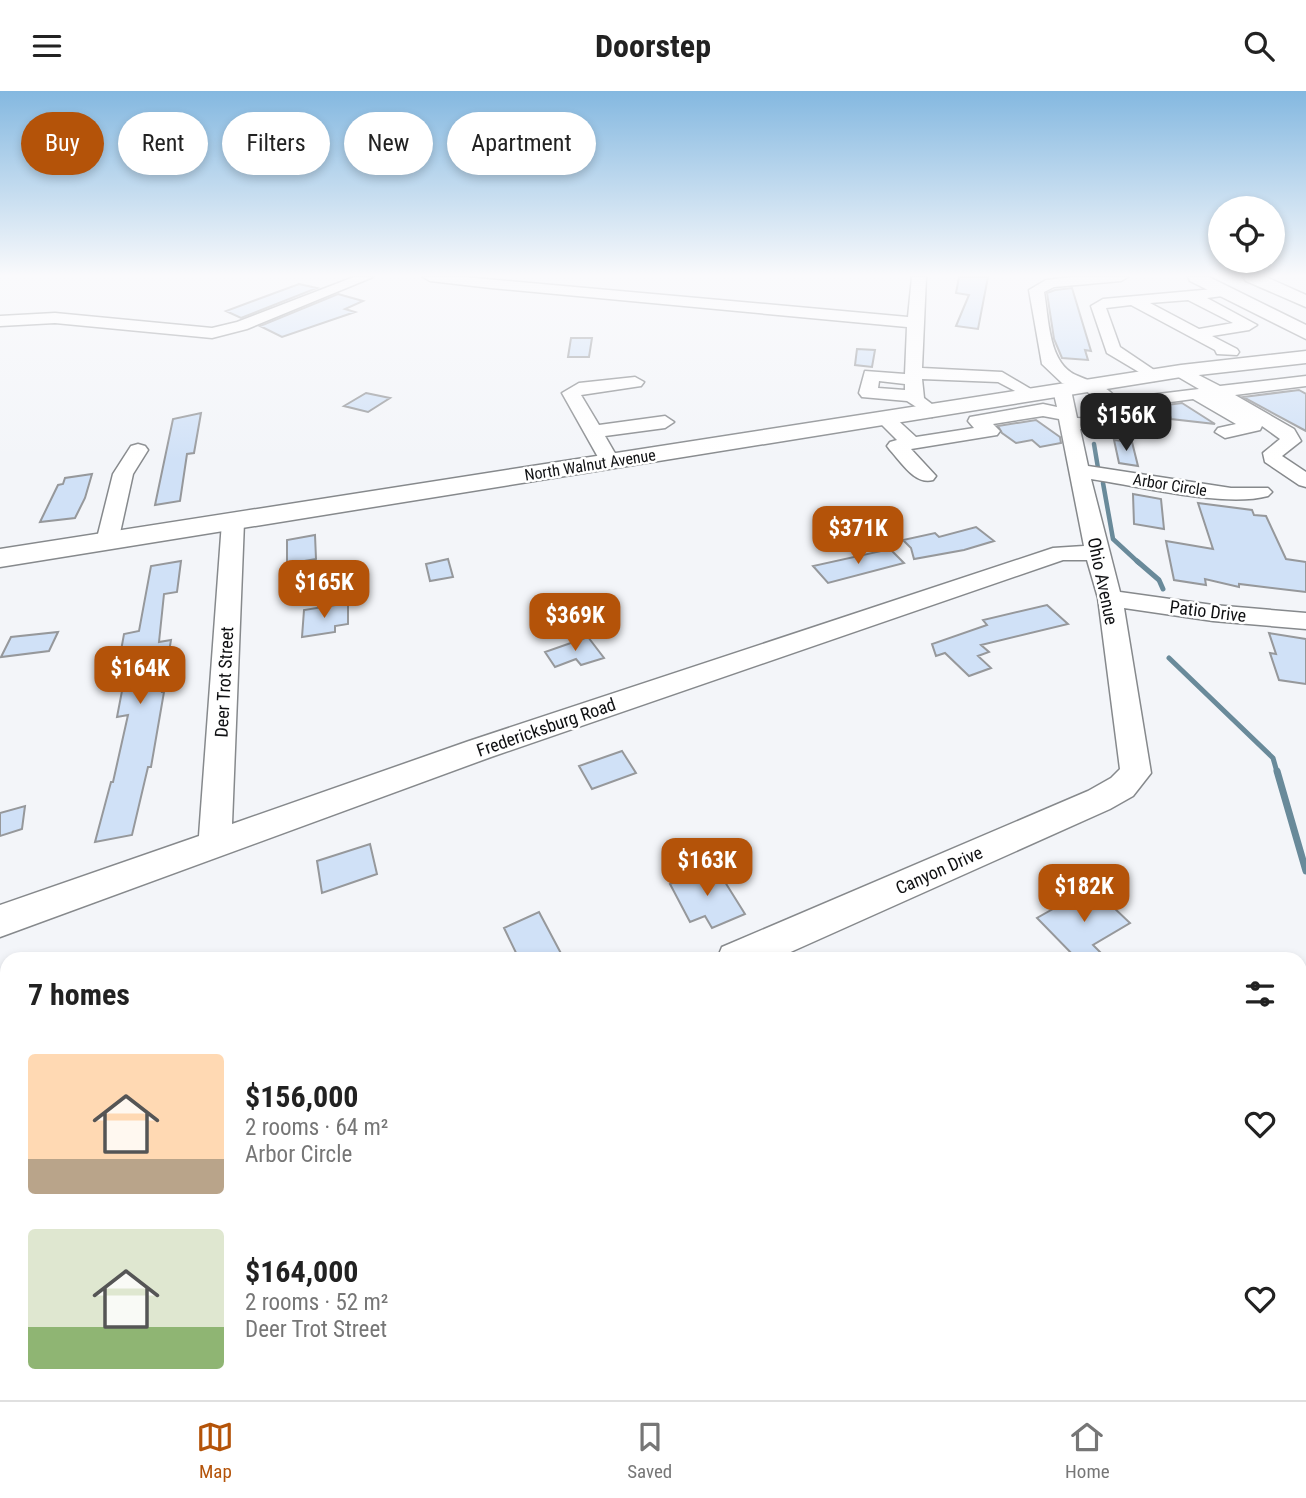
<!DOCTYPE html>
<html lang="en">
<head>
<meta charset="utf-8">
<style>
  :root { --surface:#fff; --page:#f2f2f2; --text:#222; --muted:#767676; --line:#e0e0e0; --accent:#b45309 }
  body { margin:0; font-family:"Roboto Condensed",sans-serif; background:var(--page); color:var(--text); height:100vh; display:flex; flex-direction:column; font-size:26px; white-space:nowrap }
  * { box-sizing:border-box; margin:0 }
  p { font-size:23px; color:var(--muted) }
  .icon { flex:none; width:38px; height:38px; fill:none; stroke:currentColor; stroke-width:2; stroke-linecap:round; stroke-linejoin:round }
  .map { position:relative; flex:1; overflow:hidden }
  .drawer { position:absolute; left:0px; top:861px; width:1307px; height:448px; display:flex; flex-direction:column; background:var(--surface); border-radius:21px 21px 0 0; box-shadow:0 4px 10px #0003 }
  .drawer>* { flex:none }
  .banner { position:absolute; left:21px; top:21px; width:700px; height:63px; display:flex; gap:14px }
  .fabs { position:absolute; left:1208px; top:105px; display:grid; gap:14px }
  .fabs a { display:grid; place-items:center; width:77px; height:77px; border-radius:50%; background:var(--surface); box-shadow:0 4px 10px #0003; font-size:35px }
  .price { position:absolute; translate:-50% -60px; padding:0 16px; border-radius:14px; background:var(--accent); color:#fff; font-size:23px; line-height:46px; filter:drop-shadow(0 2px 4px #0008) }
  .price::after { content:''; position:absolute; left:50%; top:42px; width:21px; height:16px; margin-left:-10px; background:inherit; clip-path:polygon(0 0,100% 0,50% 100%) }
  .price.selected { background:#222; color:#fff }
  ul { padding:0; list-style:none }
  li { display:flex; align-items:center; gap:21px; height:175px; padding:0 28px }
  li span { display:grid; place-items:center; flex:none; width:196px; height:140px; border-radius:7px; color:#555 }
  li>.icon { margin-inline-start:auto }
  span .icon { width:84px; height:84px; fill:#fffc; stroke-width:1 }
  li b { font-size:30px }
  h2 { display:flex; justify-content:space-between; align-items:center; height:84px; padding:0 28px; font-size:30px }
  .pill { padding:0 24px; border-radius:32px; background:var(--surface); box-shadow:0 4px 10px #0003; font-size:24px; line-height:63px }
  .pill.selected { background:var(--accent); color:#fff }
  header { display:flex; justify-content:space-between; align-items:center; height:91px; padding:0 28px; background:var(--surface); font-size:32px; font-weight:700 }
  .tab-bar { display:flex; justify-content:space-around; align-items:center; height:98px; border-top:2px solid var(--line); background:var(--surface); font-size:19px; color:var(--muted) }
  .tab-bar a { display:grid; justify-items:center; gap:4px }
  .tab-bar .selected { color:var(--accent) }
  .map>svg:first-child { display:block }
</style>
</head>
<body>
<header><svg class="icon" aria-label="menu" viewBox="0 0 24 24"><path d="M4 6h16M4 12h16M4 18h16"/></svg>Doorstep<svg class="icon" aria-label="search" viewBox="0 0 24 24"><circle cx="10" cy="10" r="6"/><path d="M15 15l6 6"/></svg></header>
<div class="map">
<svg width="1306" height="1309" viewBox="0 0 1306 1309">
  <rect width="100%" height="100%" fill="#f3f5f9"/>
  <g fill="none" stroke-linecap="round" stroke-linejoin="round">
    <path stroke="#698a9a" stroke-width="4.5" d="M 1094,353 L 1098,377
      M 1103,392 L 1113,448 L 1139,472"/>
    <path stroke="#698a9a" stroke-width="5" d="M 1137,470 L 1159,489 L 1163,498
      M 1169,567 L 1273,667 L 1277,681"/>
    <path stroke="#698a9a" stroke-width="7" d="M 1277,680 L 1306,780
      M 1300,900 L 1306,898"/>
    <path stroke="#698a9a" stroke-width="10" d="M 815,1302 L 815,1309"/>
  </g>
  <path fill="#d0e1f7" stroke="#96989b" stroke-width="2" d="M 959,186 L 988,186 L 978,238 L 956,235 L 969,204 L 956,202 Z
    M 299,193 L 317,197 L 241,227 L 226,220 Z
    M 1072,197 L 1091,260 L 1085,259 L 1088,269 L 1062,267 L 1054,248 L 1047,202 L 1055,199 Z
    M 338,203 L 363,210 L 345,218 L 355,221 L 282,246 L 260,235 Z
    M 571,247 L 592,247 L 589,266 L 568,266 Z
    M 857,258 L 875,259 L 872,276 L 855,274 Z
    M 1299,299 L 1306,303 L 1306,340 L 1243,306 Z
    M 366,302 L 390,307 L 368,321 L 344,315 Z
    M 1121,312 L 1145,315 L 1150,335 L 1125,336 Z
    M 1182,312 L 1215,333 L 1171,328 L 1167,314 Z
    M 201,322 L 194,362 L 187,363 L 180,410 L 155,414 L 173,328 Z
    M 1036,329 L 1060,346 L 1061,352 L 1040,356 L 1032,349 L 1016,352 L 1002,342 L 998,335 Z
    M 1114,349 L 1132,351 L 1138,375 L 1119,372 Z
    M 92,383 L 85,407 L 75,427 L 40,431 L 58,394 L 63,393 L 65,387 Z
    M 1133,403 L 1161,408 L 1164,438 L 1134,433 Z
    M 1198,412 L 1252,419 L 1254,424 L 1266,425 L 1286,468 L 1306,471 L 1306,501 L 1239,493 L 1239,496 L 1205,488 L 1206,494 L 1174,489 L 1166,450 L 1213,458 Z
    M 976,436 L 994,450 L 964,459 L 914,468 L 911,457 L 903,449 L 935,442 L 939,446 Z
    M 315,444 L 316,468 L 287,473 L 287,449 Z
    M 890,458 L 904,472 L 828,492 L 813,475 Z
    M 448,468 L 453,486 L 430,490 L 426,473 Z
    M 181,470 L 177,501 L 164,503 L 159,551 L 171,549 L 162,601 L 164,601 L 151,676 L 148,676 L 132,744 L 95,751 L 111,691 L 113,691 L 128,624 L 117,626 L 127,574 L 118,576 L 124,543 L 139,540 L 151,475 Z
    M 348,512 L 348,533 L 335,535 L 335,541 L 302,546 L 304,519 Z
    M 1047,514 L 1068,533 L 981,554 L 989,561 L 978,565 L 991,577 L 969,585 L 945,562 L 936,565 L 932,553 L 987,534 L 983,529 Z
    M 58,541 L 49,560 L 1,566 L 11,546 Z
    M 1269,542 L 1306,548 L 1306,593 L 1279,589 L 1270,562 L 1276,563 Z
    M 588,546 L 604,567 L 581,574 L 576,568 L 555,576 L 545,561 Z
    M 622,660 L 636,682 L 592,698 L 579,675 Z
    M 25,715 L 22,738 L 0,745 L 0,722 Z
    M 370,753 L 377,783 L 322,802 L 317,770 Z
    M 715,775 L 745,823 L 712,837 L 705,825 L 690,831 L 670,793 Z
    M 1092,796 L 1130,832 L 1093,854 L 1107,868 L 1077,868 L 1037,827 Z
    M 539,821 L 564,868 L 519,868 L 504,837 Z"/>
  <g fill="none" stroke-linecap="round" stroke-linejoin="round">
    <defs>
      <path id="minor" d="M 354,186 L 373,186 L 247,238 L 212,247 L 55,232 L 0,235 L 0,225 L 55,222 L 212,237 L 237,231 Z
        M 423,186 L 464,186 L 908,226 L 912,186 L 926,186 L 922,277 L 1002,281 L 1041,304 L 1032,309 L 998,291 L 922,288 L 924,307 L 941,320 L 932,326 L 907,310 L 862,306 L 859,302 L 865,280 L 905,283 L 907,236 L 491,197 L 430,190 ZM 879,290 L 905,293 L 905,299 L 878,297 Z
        M 1073,186 L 1128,186 L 1121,190 L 1054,196 L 1044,201 C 1049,228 1048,274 1078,285 C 1092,291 1106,294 1116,307 L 1118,334 L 1116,338 L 1080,338 L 1088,375 L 1231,397 L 1268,397 L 1272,401 L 1268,405 C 1224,417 1139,395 1091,388 L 1120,501 L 1213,514 L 1306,522 L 1306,538 L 1213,530 L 1124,517 L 1151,682 L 1133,705 L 1110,718 L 775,868 L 717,868 L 722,856 L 1088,700 L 1111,687 L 1120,678 L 1098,507 L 1087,469 L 1063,469 L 491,666 L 0,846 L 0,814 L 199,745 L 222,431 L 225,426 L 241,426 L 244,431 L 232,733 L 469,650 L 1053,457 L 1084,455 L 1059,328 L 1043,325 L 993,333 L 1000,340 L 997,344 L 911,358 L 936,385 L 933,389 C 915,394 902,372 890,359 L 887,355 L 890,351 L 897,349 L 875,327 L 877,323 L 891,323 L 916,346 L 974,337 L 968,330 L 970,326 L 1043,313 L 1057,316 L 1053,299 L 1062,294 L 1071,299 L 1077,327 L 1099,328 L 1098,309 L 1085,299 L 1062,292 L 1042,273 L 1029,199 L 1046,189 Z
        M 1225,197 L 1230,198 L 1232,201 L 1230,204 L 1207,207 L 1257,234 L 1249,239 L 1212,245 L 1237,258 L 1239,261 L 1237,264 L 1217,263 L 1215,259 L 1131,214 L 1106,217 L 1120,256 L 1163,285 L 1154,290 L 1107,262 L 1091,215 L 1103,208 ZM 1188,209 L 1233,232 L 1199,238 L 1150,212 Z
        M 1181,275 L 1220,295 L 1306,285 L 1306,295 L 1235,304 L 1294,338 L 1301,350 L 1282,365 L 1306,381 L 1306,396 L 1299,394 L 1265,371 L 1263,362 L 1280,348 L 1262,335 L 1260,339 L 1225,347 L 1215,341 L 1218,337 L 1236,333 L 1193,308 L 1156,313 L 1150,312 L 1147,308 L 1150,304 L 1199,298 L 1175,284 L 1172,280 Z
        M 635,286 L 644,291 L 641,295 L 581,304 L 599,334 L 665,325 L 674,331 L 665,337 L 605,345 L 620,371 L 617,375 L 603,375 L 562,302 L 579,292 Z
        M 138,353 L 145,355 L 148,359 L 133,383 L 118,451 L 115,456 L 99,456 L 96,451 L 113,383 L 131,355 Z
        M 0,1129 L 7,1132 L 7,1179 L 0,1176 Z
        M 212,1302 L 272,1302 L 275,1309 L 215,1309 Z
        M 355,1302 L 408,1302 L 405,1309 L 352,1309 Z"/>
      <path id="major" d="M 1188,186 L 1209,186 L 1306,234 L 1306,248 L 1190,190 Z
        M 1243,186 L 1266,186 L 1306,204 L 1306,216 L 1246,190 Z
        M 1306,260 L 1306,272 L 1181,286 L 0,476 L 0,458 L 1181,274 Z"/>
    </defs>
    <use href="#minor" stroke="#86898c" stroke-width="3"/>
    <use href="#major" stroke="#86898c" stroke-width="3"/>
    <use href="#minor" fill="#fff" fill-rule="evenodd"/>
    <use href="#major" fill="#fff" fill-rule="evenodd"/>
  </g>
  <linearGradient id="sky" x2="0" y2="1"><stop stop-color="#84b8e0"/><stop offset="0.5" stop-color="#fafafc"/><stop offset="1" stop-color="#fafafc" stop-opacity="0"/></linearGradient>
  <rect width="1306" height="369" fill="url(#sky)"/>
  <g text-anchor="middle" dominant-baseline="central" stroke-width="5" stroke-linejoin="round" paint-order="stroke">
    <g font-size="16" fill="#0f1012" stroke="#fff">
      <text transform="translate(590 374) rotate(-9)">North Walnut Avenue</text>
      <text transform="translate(1170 394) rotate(9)">Arbor Circle</text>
    </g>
    <g font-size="18" fill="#0f1012" stroke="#fff">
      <text transform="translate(1103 490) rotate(78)">Ohio Avenue</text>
      <text transform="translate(1208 520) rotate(7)">Patio Drive</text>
      <text transform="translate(224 591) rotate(-87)">Deer Trot Street</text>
      <text transform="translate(546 636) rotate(-19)">Fredericksburg Road</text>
      <text transform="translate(939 779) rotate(-24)">Canyon Drive</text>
    </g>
  </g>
</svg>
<div class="fabs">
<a><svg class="icon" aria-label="locate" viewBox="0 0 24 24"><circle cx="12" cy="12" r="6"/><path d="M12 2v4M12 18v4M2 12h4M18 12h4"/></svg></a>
</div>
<b class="price selected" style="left:1126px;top:362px">$156K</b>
<b class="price" style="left:858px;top:475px">$371K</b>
<b class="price" style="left:324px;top:529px">$165K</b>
<b class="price" style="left:575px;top:562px">$369K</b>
<b class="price" style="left:140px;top:615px">$164K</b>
<b class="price" style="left:707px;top:807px">$163K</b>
<b class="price" style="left:1084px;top:833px">$182K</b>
<div class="banner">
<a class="pill selected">Buy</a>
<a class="pill">Rent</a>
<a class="pill">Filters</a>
<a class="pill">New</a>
<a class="pill">Apartment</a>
</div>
<section class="drawer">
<h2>7 homes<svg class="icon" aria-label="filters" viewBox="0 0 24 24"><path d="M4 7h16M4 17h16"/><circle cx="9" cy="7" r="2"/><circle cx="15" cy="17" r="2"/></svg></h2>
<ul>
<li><span style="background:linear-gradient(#ffd9b3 75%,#b9a48a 0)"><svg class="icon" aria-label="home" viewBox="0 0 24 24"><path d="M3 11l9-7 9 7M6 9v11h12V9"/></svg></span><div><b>$156,000</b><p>2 rooms · 64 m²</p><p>Arbor Circle</p></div><svg class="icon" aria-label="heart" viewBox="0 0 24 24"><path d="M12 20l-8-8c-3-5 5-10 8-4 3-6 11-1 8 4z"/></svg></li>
<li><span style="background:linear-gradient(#dfe7d0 70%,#8fb573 0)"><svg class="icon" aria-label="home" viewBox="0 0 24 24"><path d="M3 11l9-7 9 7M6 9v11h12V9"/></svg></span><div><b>$164,000</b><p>2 rooms · 52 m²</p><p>Deer Trot Street</p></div><svg class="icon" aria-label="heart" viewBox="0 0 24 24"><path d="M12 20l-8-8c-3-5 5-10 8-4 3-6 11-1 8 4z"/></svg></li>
</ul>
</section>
</div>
<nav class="tab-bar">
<a class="selected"><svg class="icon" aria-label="map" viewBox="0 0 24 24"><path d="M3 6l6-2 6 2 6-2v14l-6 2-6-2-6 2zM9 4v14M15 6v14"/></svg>Map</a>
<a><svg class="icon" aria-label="saved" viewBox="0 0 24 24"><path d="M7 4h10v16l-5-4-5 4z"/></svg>Saved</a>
<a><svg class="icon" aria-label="home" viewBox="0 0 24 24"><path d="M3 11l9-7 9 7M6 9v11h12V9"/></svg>Home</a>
</nav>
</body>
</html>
